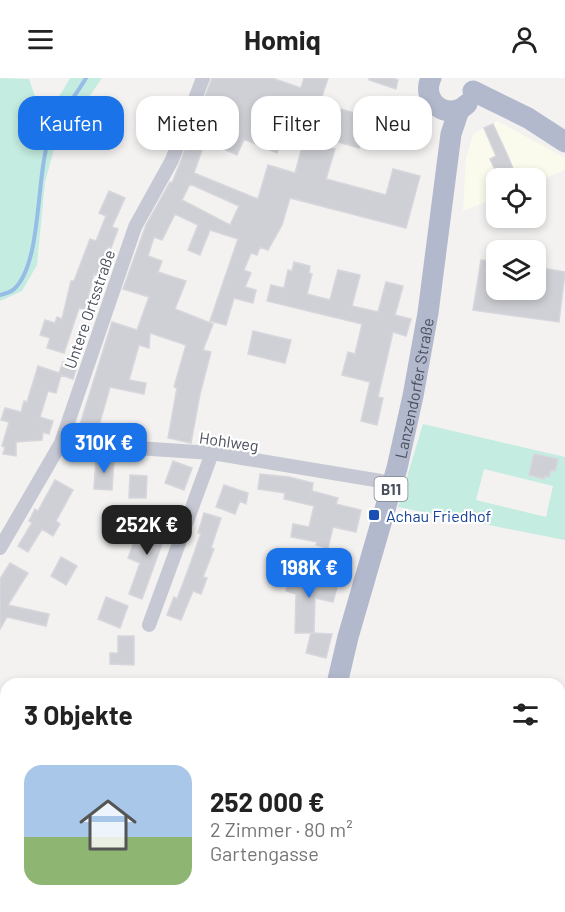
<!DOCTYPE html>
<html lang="de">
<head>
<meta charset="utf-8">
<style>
  :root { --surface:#fff; --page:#f2f2f2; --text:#222; --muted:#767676; --line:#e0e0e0; --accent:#1a73e8 }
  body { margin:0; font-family:Barlow,sans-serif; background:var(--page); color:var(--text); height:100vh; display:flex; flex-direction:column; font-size:22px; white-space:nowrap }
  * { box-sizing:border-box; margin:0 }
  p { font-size:20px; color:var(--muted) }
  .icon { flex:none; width:33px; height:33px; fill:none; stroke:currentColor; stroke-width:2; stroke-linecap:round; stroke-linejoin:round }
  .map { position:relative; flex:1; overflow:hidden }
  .side { position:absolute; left:0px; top:600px; width:566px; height:234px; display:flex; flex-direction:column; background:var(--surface); border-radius:18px 18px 0 0; box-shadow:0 3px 9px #0003 }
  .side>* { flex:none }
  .guide { position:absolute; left:18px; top:18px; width:530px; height:54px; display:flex; gap:12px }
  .fabs { position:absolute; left:486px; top:90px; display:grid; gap:12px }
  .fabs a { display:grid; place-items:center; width:60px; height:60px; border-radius:12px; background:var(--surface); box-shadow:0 3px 9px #0003; font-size:30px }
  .price { position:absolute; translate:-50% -51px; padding:0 14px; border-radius:12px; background:var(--accent); color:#fff; font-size:20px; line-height:39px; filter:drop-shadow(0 2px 3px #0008) }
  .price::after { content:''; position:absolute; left:50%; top:36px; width:18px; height:14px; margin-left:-9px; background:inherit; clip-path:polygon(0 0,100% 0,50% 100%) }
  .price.active { background:#222; color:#fff }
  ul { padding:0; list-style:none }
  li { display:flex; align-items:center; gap:18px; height:150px; padding:0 24px }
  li+li { border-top:2px solid var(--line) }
  li span { display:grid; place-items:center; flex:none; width:168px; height:120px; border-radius:18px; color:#555 }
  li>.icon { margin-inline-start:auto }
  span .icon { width:72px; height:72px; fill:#fffc; stroke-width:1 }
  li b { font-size:26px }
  h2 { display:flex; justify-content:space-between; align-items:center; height:72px; padding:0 24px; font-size:26px }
  .tag { padding:0 21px; border-radius:18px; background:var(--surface); box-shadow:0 3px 9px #0003; font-size:21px; line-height:54px }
  .tag.active { background:var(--accent); color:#fff }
  header { display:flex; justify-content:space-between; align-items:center; height:78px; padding:0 24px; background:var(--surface); font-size:27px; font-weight:700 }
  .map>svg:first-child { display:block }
</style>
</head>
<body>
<header><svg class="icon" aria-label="menu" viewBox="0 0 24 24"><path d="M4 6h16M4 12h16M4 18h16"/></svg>Homiq<svg class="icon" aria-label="person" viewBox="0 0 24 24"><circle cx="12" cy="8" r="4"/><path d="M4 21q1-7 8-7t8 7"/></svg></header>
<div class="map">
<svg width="565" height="834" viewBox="0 0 565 834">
  <rect width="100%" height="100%" fill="#f3f2f1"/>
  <path fill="#fbfbed" d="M 497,43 L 565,80 L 565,92 L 536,104 L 536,100 L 496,100 L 496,120 L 463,133 L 466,81 L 473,56 Z"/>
  <path fill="#c4ece0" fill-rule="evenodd" d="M 0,0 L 29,1 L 39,30 L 26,62 L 33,72 L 38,55 L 70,0 L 102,0 L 55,68 L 45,104 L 37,187 L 22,213 L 0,223 Z
    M 423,346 L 565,379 L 565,462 L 398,429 ZM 484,391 L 553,408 L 546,439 L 476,422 Z"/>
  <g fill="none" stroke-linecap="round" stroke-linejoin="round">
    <path stroke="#95bde6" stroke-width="4" d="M 0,217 C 4,216 10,214 13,212 C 42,188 36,99 48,64 C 54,44 75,19 86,0"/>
  </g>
  <path fill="#cfd0d5" stroke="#d6d6dc" stroke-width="1.5" fill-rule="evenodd" d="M 212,0 L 272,0 L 301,10 L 304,0 L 328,0 L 320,25 L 368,39 L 359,70 L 331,62 L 337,42 L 309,34 L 303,53 L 288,48 L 277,75 L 244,61 L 237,77 L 205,63 L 194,95 L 258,121 L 268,87 L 295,95 L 304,62 L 335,71 L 326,101 L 386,117 L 393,91 L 420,98 L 406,150 L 290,120 L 282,147 L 268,172 L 260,169 L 257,177 L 251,175 L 244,192 L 251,195 L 245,209 L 256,212 L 253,225 L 234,220 L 226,247 L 210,243 L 238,161 L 210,152 L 200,177 L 188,172 L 198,147 L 175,136 L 162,162 L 154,159 L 148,178 L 162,183 L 158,194 L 186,203 L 175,231 L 213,246 L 203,272 L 211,274 L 200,316 L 191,365 L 168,360 L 177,310 L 174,309 L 186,267 L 150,255 L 149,270 L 139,267 L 129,302 L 146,305 L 144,316 L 110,309 L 96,358 L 81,357 L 78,353 L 112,244 L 137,252 L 149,219 L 123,211 L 146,147 L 170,104 L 172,105 L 180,85 ZM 190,106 L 239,128 L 230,147 L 182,122 Z
    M 369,0 L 393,0 L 398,2 L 396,11 L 369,2 Z
    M 150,27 L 171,35 L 162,59 L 142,51 Z
    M 493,46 L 506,74 L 517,100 L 499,100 L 490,81 L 496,78 L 484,50 Z
    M 109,113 L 125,120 L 112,149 L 118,151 L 111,170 L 108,169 L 97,198 L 94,196 L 85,232 L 79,230 L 64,275 L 47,270 L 50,260 L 40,257 L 45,242 L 55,245 L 57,239 L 62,241 L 71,203 L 74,203 L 90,161 L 96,163 L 106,138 L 99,135 Z
    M 481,182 L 496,184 L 496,212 L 536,212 L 536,189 L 565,194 L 559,244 L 473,232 Z
    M 294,184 L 310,188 L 309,195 L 312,196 L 307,216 L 330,222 L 338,192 L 360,197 L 352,228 L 378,234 L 386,204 L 403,208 L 395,237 L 411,241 L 406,258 L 393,254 L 378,319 L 383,320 L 377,347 L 361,343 L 370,304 L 342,297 L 348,274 L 355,276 L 362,246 L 267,223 L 271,207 L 284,210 L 288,192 L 292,193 Z
    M 253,253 L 291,262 L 285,285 L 248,276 Z
    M 63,284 L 77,288 L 73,301 L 61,297 L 56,315 L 48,313 L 40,339 L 53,343 L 49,356 L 43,354 L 42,362 L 16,364 L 16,378 L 3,376 L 5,369 L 2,368 L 9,344 L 1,342 L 5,330 L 21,334 L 24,323 L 27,324 L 38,288 L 59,295 Z
    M 534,376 L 558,381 L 555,393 L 551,392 L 549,399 L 545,398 L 544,401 L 529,397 Z
    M 96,380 L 114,381 L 112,412 L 94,411 Z
    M 173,383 L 192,390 L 184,412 L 165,405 Z
    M 260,396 L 289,399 L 313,405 L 312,413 L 338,420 L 336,426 L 361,432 L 356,454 L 333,449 L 328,470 L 316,467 L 317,464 L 291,459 L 293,446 L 309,449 L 314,428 L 284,421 L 285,415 L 258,411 Z
    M 130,397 L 147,398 L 146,420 L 129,420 Z
    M 55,402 L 73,412 L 56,443 L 60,446 L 53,458 L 42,451 L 28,474 L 18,468 L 32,445 L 29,443 L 35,431 L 38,433 Z
    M 224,407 L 248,415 L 246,426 L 240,423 L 235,436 L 216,429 Z
    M 204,435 L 221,440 L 211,470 L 214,471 L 203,499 L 207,500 L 201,516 L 193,513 L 181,542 L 167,537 L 174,519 L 177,521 L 191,484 L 201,455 L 198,455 Z
    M 155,439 L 170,444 L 142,521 L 129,516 L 140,485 L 128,480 L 134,464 L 145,468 Z
    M 61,479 L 77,488 L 66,507 L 51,498 Z
    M 10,485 L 28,495 L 8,527 L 49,536 L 46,548 L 7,539 L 0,551 L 0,501 Z
    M 290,495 L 338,506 L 333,524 L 315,520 L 314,555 L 295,555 L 296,516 L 286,513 Z
    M 106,519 L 128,528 L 120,550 L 98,541 Z
    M 311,555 L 332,556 L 326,580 L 306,575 Z
    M 118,558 L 134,558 L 134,587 L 110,586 L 110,575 L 118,575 Z"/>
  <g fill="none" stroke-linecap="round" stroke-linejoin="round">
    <path stroke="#c6c9d4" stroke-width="14" d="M 61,365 L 212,375 L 393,405
      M 0,470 L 61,365 L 135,149 L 172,82 L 203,0
      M 149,547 L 212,375"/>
    <g stroke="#b3b9cd" stroke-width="21">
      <path d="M 431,0 C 420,24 448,44 467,26"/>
      <path d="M 473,13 L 528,40 L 565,64"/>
      <path id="s1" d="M 337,606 L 348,559 L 397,390 L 413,318 L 428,235 L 451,56 L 459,32"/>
      <path d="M 287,834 L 289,828"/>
    </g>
  </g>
  <rect fill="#1a4fb4" stroke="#fff" stroke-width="2" x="368" y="431" width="12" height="12" rx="3"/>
  <g text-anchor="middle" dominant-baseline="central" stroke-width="4.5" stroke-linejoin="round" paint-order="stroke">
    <rect fill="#fff" stroke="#80848e" stroke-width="1.5" x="374.5" y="399" width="33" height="24" rx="4.5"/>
    <g font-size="15" font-weight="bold" fill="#4a4f5d">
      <text x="391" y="411">B11</text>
    </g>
    <g font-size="16" fill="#4a4f5d" stroke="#fff">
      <text transform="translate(89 231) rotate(-71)">Untere Ortsstraße</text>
      <text stroke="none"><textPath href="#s1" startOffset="306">Lanzendorfer Straße</textPath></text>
      <text transform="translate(229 363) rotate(8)">Hohlweg</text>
    </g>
    <g font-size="16" fill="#164399" stroke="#fff" text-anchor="start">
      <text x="386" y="437">Achau Friedhof</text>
    </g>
  </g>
</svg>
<div class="fabs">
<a><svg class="icon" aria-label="locate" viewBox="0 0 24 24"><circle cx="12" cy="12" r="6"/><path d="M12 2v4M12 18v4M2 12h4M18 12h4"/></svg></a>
<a><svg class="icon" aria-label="layers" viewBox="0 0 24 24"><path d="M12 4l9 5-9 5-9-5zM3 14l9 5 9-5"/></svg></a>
</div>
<b class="price" style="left:104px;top:396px">310K €</b>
<b class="price active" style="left:147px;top:478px">252K €</b>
<b class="price" style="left:309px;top:521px">198K €</b>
<div class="guide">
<a class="tag active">Kaufen</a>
<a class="tag">Mieten</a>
<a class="tag">Filter</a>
<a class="tag">Neu</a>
</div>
<section class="side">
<h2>3 Objekte<svg class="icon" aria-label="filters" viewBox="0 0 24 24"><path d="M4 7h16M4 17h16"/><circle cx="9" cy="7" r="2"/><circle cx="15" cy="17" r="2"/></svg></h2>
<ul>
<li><span style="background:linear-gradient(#a9c7e8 60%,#8fb573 0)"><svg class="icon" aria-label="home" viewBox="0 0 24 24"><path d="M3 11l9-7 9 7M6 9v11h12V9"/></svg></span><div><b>252 000 €</b><p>2 Zimmer · 80 m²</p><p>Gartengasse</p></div></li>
</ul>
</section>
</div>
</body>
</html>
